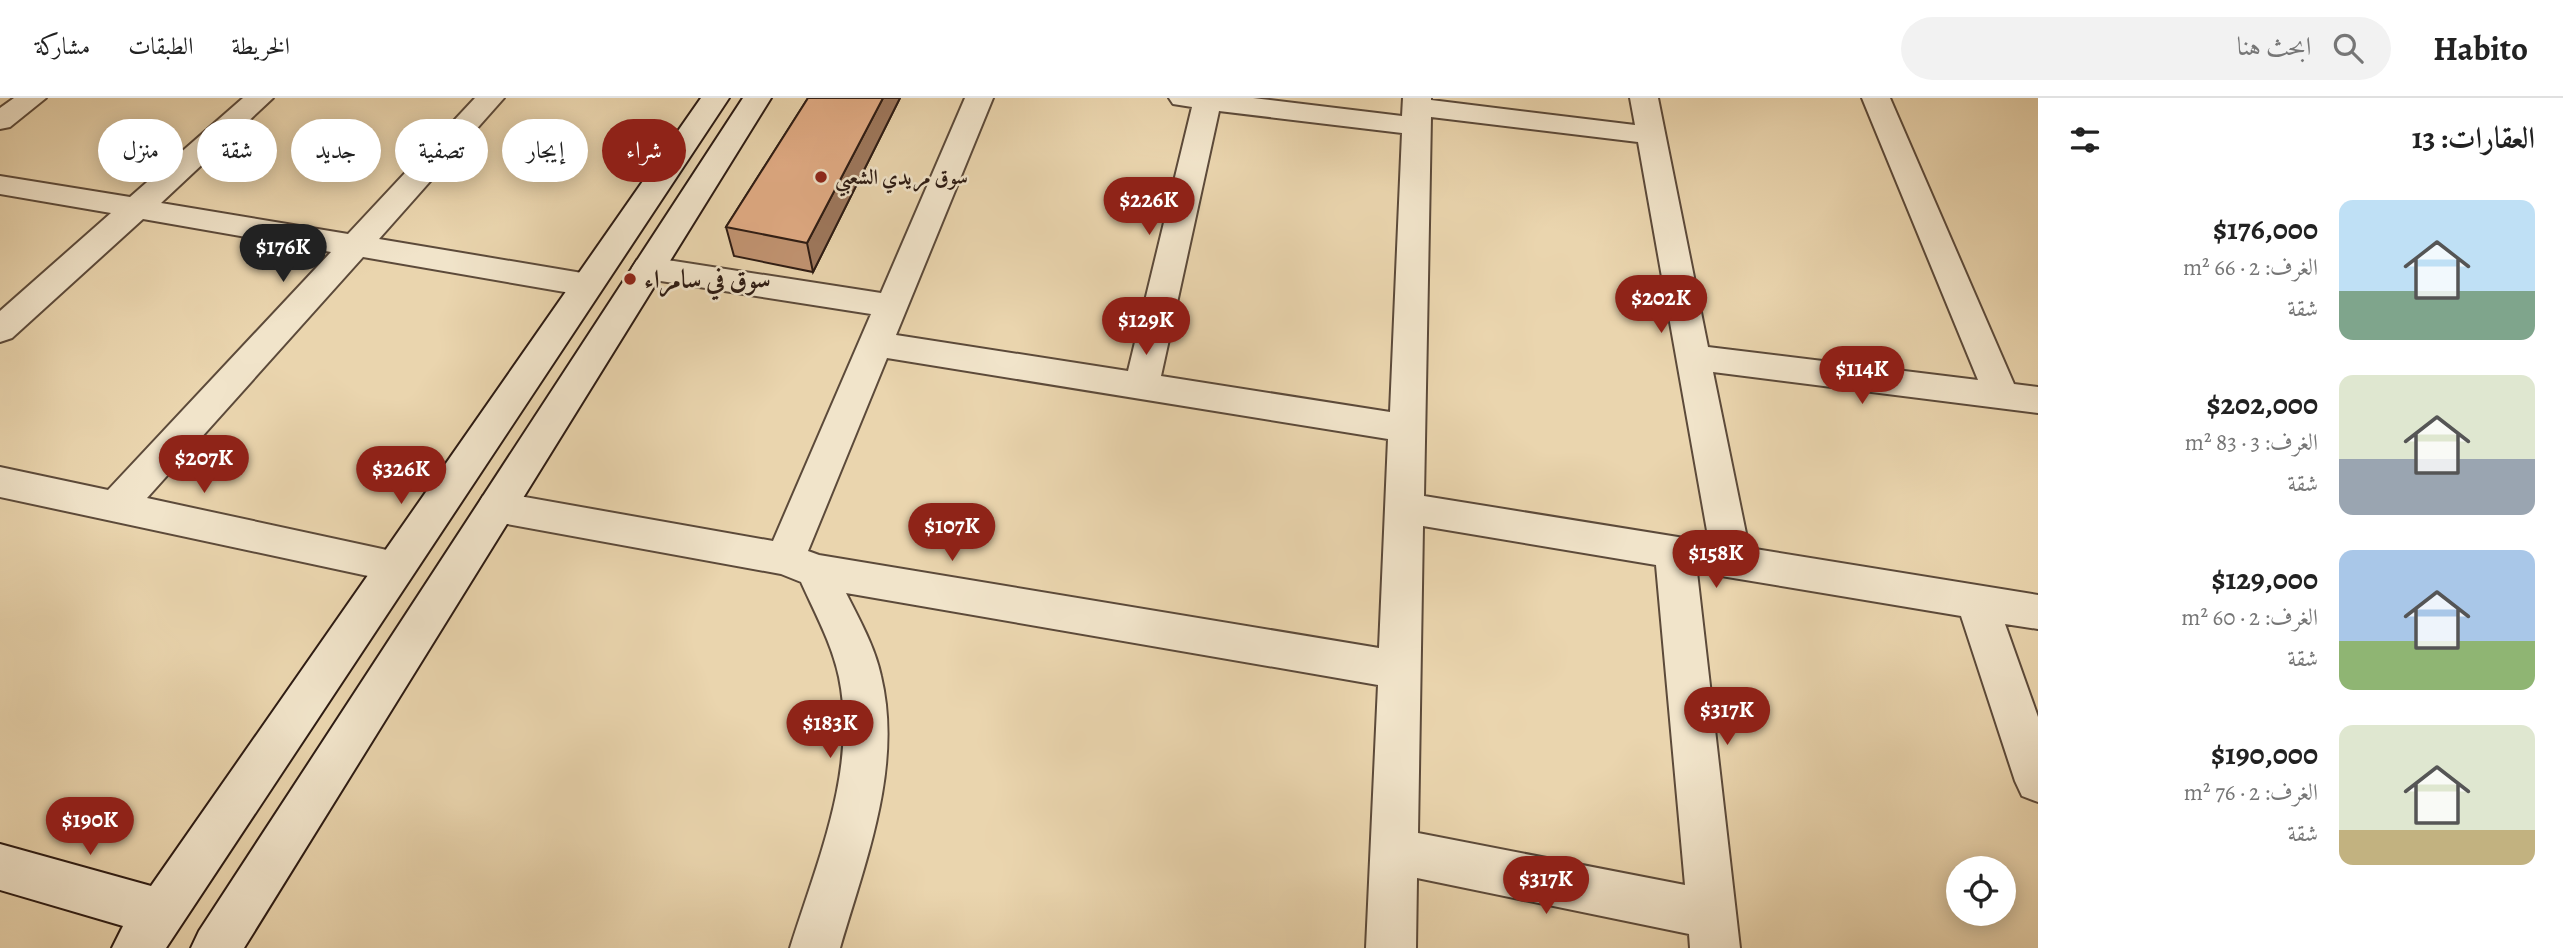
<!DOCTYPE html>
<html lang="ar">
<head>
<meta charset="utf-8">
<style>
  :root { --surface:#fff; --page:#f2f2f2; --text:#222; --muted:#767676; --line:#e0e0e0; --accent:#8f2418 }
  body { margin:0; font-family:Alegreya,Amiri,serif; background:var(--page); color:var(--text); direction:rtl; height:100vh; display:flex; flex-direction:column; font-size:26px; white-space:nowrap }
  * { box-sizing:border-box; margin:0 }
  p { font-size:23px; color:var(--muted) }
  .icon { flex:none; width:38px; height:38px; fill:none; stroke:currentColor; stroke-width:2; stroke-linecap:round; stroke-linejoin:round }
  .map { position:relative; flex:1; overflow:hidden; direction:ltr }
  .panel { display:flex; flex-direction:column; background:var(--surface); width:525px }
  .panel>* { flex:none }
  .guide { position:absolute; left:21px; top:21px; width:665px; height:63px; direction:rtl; display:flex; gap:14px }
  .fabs { position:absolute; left:1946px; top:758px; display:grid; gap:14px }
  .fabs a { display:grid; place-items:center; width:70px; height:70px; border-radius:50%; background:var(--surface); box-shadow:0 4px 18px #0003; font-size:35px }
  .price { position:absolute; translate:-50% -60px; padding:0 16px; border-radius:24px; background:var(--accent); color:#fff; font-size:23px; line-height:46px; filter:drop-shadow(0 2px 4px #0008) }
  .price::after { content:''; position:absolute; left:50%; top:42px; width:21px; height:16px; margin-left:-10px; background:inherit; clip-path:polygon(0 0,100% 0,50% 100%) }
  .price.active { background:#222; color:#fff }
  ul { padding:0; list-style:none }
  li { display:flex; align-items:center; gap:21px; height:175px; padding:0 28px }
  li span { display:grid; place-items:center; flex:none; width:196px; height:140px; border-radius:14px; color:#555 }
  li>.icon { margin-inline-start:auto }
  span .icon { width:84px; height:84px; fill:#fffc; stroke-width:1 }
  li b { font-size:30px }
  h2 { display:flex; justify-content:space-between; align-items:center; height:84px; padding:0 28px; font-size:30px }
  .pill { padding:0 24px; border-radius:32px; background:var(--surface); box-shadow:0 4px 18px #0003; font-size:24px; line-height:63px }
  .pill.active { background:var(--accent); color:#fff }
  header { display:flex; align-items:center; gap:42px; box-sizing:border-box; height:98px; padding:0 35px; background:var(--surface); border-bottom:2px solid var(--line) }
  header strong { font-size:33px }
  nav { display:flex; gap:38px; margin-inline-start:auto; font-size:24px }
  .search { width:490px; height:63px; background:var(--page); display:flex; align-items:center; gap:18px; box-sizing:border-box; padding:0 24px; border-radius:38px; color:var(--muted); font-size:26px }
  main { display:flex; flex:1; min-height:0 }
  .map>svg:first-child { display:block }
</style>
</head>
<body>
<header>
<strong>Habito</strong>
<div class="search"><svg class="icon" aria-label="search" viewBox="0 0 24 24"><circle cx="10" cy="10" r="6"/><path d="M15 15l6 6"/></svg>ابحث هنا</div>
<nav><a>الخريطة</a><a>الطبقات</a><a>مشاركة</a></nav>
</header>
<main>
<section class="panel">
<h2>العقارات: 13<svg class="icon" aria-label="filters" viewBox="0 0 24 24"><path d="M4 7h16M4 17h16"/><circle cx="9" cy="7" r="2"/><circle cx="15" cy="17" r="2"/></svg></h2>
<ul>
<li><span style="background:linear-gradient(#bfe0f5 65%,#7fa58c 0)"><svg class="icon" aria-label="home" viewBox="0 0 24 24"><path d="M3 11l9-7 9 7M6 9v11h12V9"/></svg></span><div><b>$176,000</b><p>الغرف: 2 · 66 m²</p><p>شقة</p></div></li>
<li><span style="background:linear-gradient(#dfe7d0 60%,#9aa5b1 0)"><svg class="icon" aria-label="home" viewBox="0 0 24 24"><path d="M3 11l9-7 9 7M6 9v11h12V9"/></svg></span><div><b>$202,000</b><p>الغرف: 3 · 83 m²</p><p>شقة</p></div></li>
<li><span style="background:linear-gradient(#a9c7e8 65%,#8fb573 0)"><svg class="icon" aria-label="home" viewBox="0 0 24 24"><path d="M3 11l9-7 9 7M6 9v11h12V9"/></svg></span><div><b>$129,000</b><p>الغرف: 2 · 60 m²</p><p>شقة</p></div></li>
<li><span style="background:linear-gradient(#dfe7d0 75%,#c2b280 0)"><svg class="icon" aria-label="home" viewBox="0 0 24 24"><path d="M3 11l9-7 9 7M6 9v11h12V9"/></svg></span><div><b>$190,000</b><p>الغرف: 2 · 76 m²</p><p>شقة</p></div></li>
</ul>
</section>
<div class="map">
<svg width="2038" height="850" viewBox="0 0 2038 850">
  <rect width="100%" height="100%" fill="#ead5ae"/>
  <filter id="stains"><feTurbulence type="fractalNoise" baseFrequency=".00286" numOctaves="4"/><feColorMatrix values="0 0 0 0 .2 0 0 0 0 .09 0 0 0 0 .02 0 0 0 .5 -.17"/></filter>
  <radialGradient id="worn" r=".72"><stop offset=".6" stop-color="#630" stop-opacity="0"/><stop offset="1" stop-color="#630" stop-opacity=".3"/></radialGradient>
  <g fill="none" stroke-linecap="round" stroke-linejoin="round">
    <defs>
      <path id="street" d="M 14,0 L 46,0 L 10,29 L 0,31 L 0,10 Z
        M 243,0 L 273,0 L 161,105 L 348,136 L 475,0 L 504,0 L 379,141 L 588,176 L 599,179 L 604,187 L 599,195 L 588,198 L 363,159 L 147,400 L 410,457 L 416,468 L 410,479 L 396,484 L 0,399 L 0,369 L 108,392 L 331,154 L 143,121 L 12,240 L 0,244 L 0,213 L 111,115 L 0,96 L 0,78 L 130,99 Z
        M 965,0 L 993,0 L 896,237 L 1128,273 L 1192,9 L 1173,6 L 1169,0 L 1253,0 L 1402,18 L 1403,0 L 1431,0 L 1431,2 L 1635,27 L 1630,0 L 1658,0 L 1708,249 L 1978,282 L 1862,0 L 1890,0 L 2014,286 L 2038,289 L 2038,315 L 1713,274 L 1749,450 L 2038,497 L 2038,531 L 2005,526 L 2038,619 L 2038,704 L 2022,698 L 2015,683 L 1961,518 L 1697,474 L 1740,850 L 1690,850 L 1689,836 L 1417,780 L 1416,850 L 1366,850 L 1378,587 L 846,495 C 859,521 875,549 881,578 C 903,669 865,764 840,850 L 790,850 C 817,764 858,670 839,579 C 832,546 815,515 801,484 L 781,476 L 496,424 L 483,420 L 477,409 L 483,398 L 496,394 L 773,443 L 871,216 L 648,181 L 637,178 L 632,170 L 637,162 L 648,159 L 881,195 ZM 1219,13 L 1402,35 L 1390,314 L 1161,278 ZM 1431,19 L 1638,44 L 1709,444 L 1424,398 ZM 887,260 L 1388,341 L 1379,550 L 819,457 L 808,453 ZM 1423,428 L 1656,467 L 1685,787 L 1418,735 Z"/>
      <path id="secondary" d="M 701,0 L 729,0 L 166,850 L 112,850 L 123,828 L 0,792 L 0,746 L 151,788 Z
        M 743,0 L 771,0 L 244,850 L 191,850 L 199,833 Z"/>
    </defs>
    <use href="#street" stroke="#5c4a3a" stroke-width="4"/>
    <use href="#secondary" stroke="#2d1b13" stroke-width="4"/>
    <use href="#street" fill="#f1e4ca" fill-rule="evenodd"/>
    <use href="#secondary" fill="#f1e4ca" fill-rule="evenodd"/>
  </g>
  <path fill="#c29472" stroke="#2d1b13" stroke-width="2" d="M 808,0 L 900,0 L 813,174 L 734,158 L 726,129 Z"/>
  <path fill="#9e785d" stroke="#2d1b13" stroke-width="2" d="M 883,0 L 900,0 L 813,174 L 807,145 Z"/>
  <path fill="#e2ac85" stroke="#2d1b13" stroke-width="2" d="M 808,0 L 883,0 L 807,145 L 726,129 Z"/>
  <g fill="#8f2418" stroke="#f1e4ca" stroke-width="2.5">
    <circle cx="821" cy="79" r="7"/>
    <circle cx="630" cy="181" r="7"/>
  </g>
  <g text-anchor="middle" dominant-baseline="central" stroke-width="5" stroke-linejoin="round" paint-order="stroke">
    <g font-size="21" font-weight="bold" fill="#2d1b13" stroke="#f1e4ca" text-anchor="start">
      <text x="835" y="79">سوق مريدي الشعبي</text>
    </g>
    <g font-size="26" font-weight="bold" fill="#2d1b13" stroke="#f1e4ca" text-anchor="start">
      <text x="644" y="181">سوق في سامراء</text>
    </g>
  </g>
  <rect width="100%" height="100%" filter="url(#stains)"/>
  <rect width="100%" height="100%" fill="url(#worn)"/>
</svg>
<div class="fabs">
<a><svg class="icon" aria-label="locate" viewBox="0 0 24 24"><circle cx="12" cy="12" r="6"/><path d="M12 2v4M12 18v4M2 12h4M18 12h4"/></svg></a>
</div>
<b class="price" style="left:1149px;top:139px">$226K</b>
<b class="price active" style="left:283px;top:186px">$176K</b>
<b class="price" style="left:1661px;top:237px">$202K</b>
<b class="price" style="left:1146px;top:259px">$129K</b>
<b class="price" style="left:1862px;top:308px">$114K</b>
<b class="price" style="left:204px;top:397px">$207K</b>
<b class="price" style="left:401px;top:408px">$326K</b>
<b class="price" style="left:952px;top:465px">$107K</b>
<b class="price" style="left:1716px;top:492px">$158K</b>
<b class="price" style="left:1727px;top:649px">$317K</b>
<b class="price" style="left:830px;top:662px">$183K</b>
<b class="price" style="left:90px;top:759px">$190K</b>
<b class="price" style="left:1546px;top:818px">$317K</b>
<div class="guide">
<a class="pill active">شراء</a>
<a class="pill">إيجار</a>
<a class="pill">تصفية</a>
<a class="pill">جديد</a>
<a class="pill">شقة</a>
<a class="pill">منزل</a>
</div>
</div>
</main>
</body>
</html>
